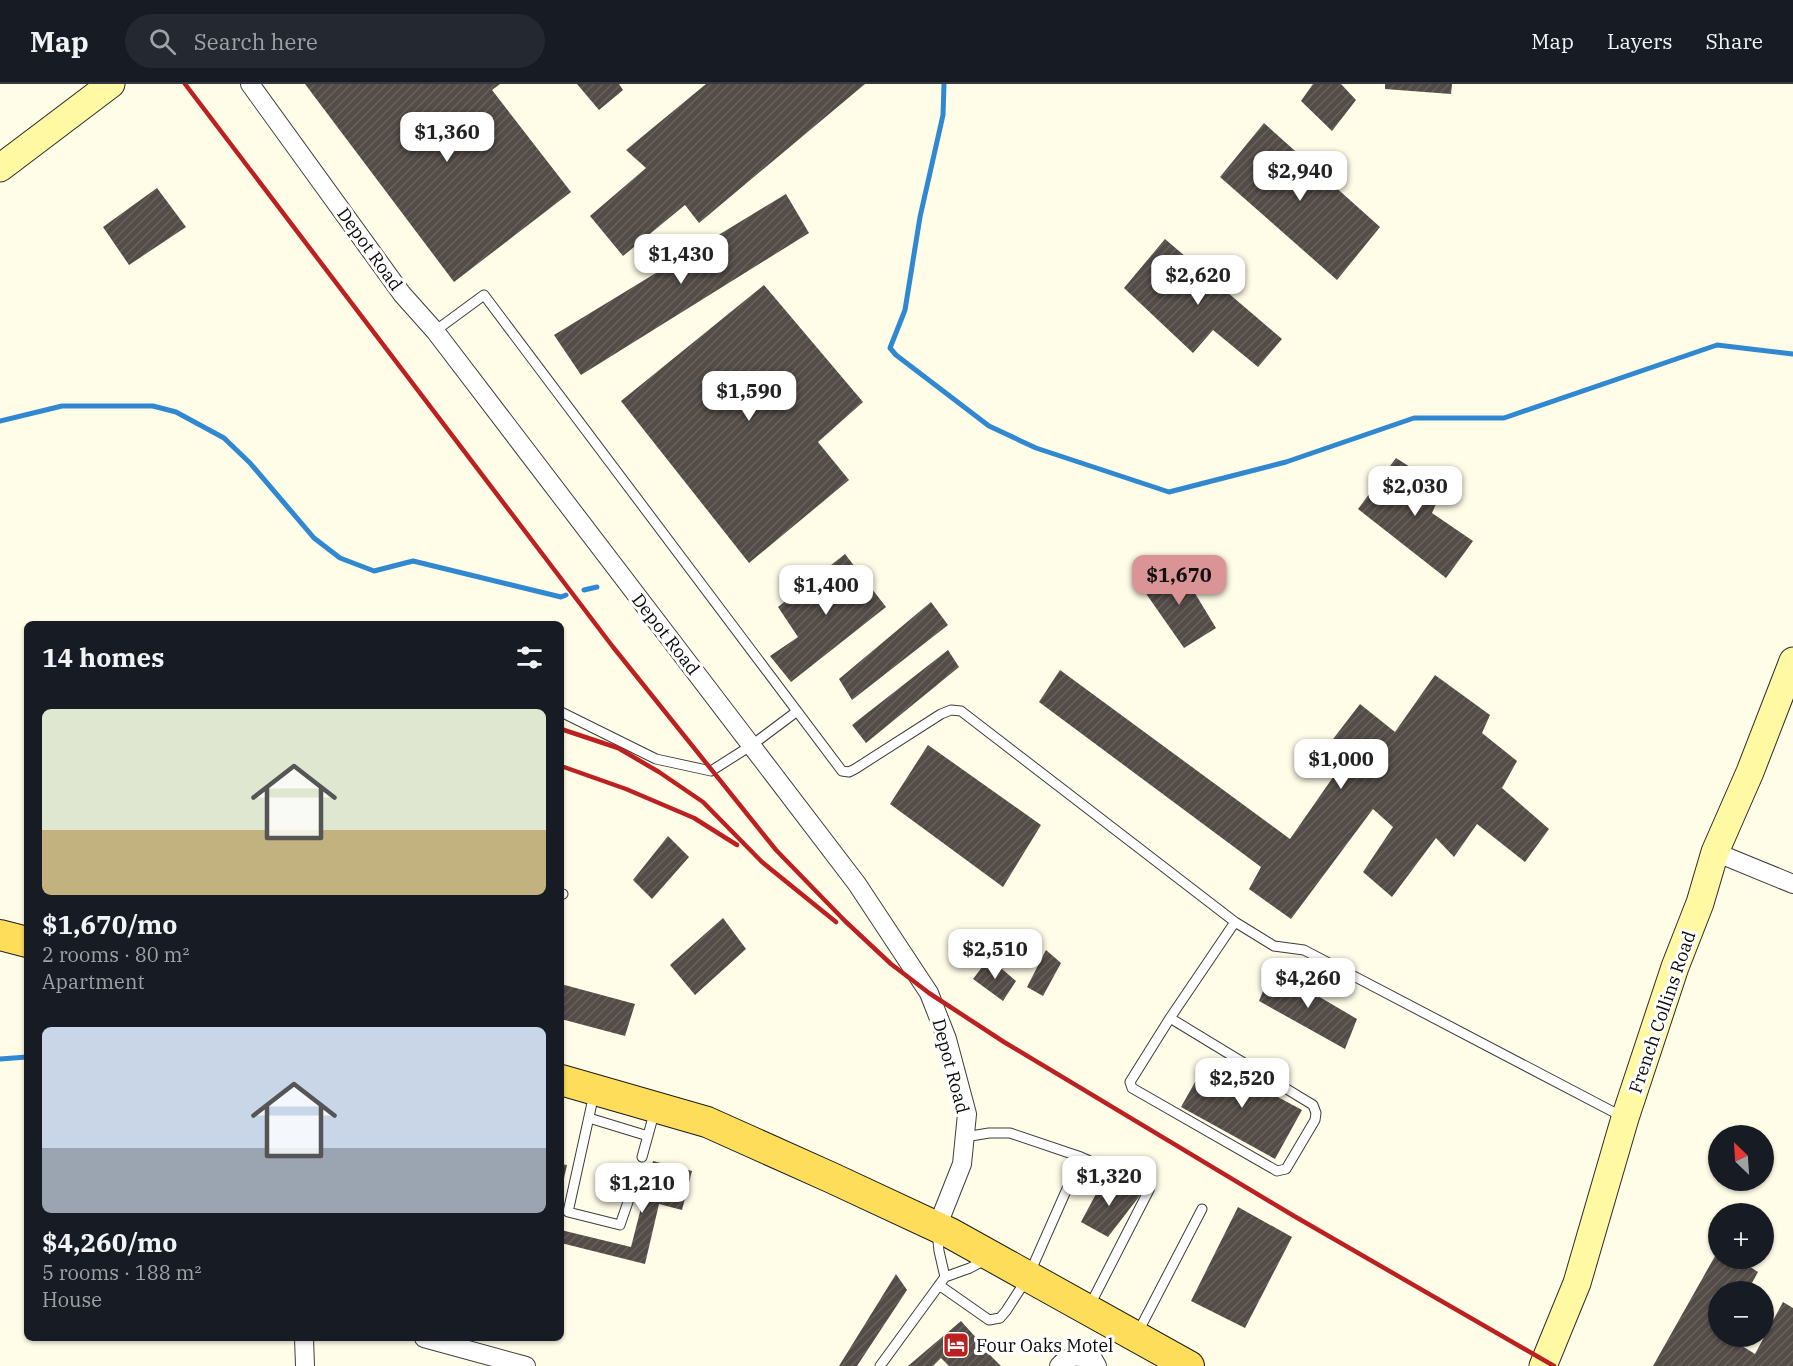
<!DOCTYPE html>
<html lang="en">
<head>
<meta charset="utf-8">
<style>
  :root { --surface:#171b24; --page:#242831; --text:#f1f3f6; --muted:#9ea1a6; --line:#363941; --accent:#da9496 }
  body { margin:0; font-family:"IBM Plex Serif",serif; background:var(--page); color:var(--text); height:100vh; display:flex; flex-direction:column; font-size:22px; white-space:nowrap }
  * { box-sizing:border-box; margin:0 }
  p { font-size:20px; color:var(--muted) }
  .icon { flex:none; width:33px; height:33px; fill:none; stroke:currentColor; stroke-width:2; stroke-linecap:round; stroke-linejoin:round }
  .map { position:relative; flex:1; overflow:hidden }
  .drawer { position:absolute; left:24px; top:537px; width:540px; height:720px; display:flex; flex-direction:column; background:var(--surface); border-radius:9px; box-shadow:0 2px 4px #0004 }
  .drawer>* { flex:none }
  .needle { width:39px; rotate:335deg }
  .fabs { position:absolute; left:1708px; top:1041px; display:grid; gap:12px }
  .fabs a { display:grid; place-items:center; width:66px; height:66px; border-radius:50%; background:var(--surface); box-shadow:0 2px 4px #0004; font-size:30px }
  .price { position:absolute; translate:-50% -51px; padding:0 14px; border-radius:12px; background:#fff; color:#222; font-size:20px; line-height:39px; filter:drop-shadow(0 2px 3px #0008) }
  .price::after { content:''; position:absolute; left:50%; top:36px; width:18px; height:14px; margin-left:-9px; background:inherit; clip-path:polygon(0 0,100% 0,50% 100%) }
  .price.on { background:var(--accent); color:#111 }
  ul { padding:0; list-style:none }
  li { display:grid; align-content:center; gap:12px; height:318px; padding:0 18px }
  li span { display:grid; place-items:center; height:186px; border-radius:9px; color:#555 }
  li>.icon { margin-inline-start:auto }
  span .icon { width:108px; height:108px; fill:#fffc; stroke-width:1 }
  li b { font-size:26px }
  h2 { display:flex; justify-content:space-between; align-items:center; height:72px; padding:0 18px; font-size:26px }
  header { display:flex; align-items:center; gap:36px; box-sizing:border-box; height:84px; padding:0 30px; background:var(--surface); border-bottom:2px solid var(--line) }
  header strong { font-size:28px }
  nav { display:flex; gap:33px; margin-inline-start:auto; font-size:21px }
  .search { width:420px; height:54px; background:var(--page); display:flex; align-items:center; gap:15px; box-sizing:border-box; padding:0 21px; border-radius:33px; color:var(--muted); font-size:22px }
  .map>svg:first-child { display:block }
</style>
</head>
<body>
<header>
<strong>Map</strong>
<div class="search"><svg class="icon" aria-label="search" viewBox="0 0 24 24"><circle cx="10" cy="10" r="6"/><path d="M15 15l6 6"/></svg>Search here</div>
<nav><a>Map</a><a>Layers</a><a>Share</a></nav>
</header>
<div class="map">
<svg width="1793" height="1282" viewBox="0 0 1793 1282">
  <defs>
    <pattern id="building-hatch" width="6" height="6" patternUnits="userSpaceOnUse" patternTransform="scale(1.5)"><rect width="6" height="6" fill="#534c47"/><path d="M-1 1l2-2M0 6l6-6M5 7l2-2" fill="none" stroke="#67615d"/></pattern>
  </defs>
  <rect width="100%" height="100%" fill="#fffce8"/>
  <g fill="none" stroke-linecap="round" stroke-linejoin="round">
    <path stroke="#3088d0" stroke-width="5" d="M 944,0 L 943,31 L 920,133 L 905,226 L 890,264 L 896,271 L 989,342 L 1036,364 L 1169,408 L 1286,378 L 1414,334 L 1504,334 L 1717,261 L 1793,270
      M 0,337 L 62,322 L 153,322 L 176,328 L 224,354 L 250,379 L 314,454 L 340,474 L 374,487 L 413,477 L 561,513 L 566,511
      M 584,506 L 597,503
      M 0,975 L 27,973"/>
  </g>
  <path fill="url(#building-hatch)" d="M 305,0 L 500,0 L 492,6 L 571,108 L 454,198 Z
    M 577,0 L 619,0 L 623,6 L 599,26 Z
    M 706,0 L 865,0 L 699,139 L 685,121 L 623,172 L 590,132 L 646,84 L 626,66 Z
    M 1313,0 L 1341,0 L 1356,16 L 1332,47 L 1301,17 Z
    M 1385,0 L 1452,0 L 1451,10 L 1385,5 Z
    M 1264,39 L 1380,143 L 1337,196 L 1220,93 Z
    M 157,104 L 186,143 L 129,181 L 103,143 Z
    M 786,110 L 809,149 L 581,291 L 554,251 Z
    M 1165,155 L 1282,255 L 1258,283 L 1213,246 L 1193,269 L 1124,204 Z
    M 764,201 L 863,318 L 818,358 L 849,396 L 749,479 L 621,317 Z
    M 1396,374 L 1443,404 L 1432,429 L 1473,457 L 1446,494 L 1358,425 Z
    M 845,470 L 886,523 L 791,598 L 770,572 L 798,553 L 778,523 Z
    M 1179,483 L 1216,544 L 1184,564 L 1140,501 Z
    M 931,518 L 948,541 L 852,616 L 839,595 Z
    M 948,566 L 959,583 L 866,659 L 852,641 Z
    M 1060,586 L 1290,755 L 1338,686 L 1320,672 L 1360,620 L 1395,648 L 1435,591 L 1490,631 L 1482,649 L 1517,677 L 1502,704 L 1549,745 L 1525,778 L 1477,740 L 1454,773 L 1436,754 L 1392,813 L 1363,788 L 1393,743 L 1373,725 L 1291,835 L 1249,805 L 1261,783 L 1039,618 Z
    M 928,661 L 1041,741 L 1003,803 L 890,720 Z
    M 668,752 L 689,773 L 652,815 L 633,796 Z
    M 723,834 L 746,865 L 695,911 L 670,881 Z
    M 1046,866 L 1061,879 L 1043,912 L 1027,903 Z
    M 989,874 L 1016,897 L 1003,917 L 973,895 Z
    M 1272,885 L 1357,935 L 1345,965 L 1259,917 Z
    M 561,900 L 635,920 L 625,952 L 561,935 Z
    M 1208,975 L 1302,1026 L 1275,1075 L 1181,1023 Z
    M 653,1077 L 692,1087 L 682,1126 L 659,1120 L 645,1180 L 561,1159 L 561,1146 L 631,1163 Z
    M 561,1080 L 567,1081 L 562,1103 L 561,1103 Z
    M 1105,1093 L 1141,1110 L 1108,1153 L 1081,1138 Z
    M 1238,1123 L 1292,1153 L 1245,1244 L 1191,1217 Z
    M 1719,1165 L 1719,1174 L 1737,1174 L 1758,1188 L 1747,1208 L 1719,1208 L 1719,1252 L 1726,1252 L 1755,1270 L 1783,1218 L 1793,1224 L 1793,1282 L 1653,1282 Z
    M 896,1190 L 907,1206 L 857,1282 L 839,1282 Z
    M 961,1237 L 980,1258 L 977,1264 L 983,1270 L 987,1268 L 1001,1282 L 949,1282 L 941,1274 L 933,1282 L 908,1282 Z"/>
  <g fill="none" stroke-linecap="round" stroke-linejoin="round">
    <defs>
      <path id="lane" d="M 435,247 L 484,211 L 842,687 L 849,688 L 855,685 L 941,630 L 951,626 L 961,627 L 1235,838
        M 561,628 L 656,675 L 711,687 L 752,661 L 796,628
        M 561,810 L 563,810
        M 1170,934 L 1130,998 L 1132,1004 L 1277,1087 L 1286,1085 L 1315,1036 L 1316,1029 L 1313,1021 L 1170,934 L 1235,838 L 1274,862 L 1304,866 L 1623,1033
        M 594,1010 L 568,1128 L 620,1141 L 638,1089
        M 589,1034 L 648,1052
        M 642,1073 L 655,1026
        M 1081,1073 L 1146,1102 L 1149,1106 L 1089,1223
        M 945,1193 L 970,1184 L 987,1175
        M 939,1201 L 989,1236 L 1000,1234 L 1006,1227 L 1028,1193 L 1081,1073 L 1010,1049 L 989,1049 L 965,1053
        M 1137,1250 L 1202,1125
        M 880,1282 L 945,1193 L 939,1167 L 937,1148"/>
      <path id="street" d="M 250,0 L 402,210 L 435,247 L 857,800 L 929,909 L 947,955 L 967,1030 L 962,1080 L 937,1143
        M 1715,768 L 1793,800
        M 304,1254 L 305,1282
        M 424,1254 L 526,1282
        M 1059,1282 C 1069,1270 1079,1272 1093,1275 L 1097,1282"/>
      <path id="secondary" d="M 0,84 L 111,0
        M 1543,1282 L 1577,1199 L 1625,1034 L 1675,883 L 1700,819 L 1715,768 L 1750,688 L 1793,577"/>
      <path id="primary" d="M 0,851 L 27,858
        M 561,996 L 707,1038 L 832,1094 L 950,1149 L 1189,1282"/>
    </defs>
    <use href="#lane" stroke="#3d3d3d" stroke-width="11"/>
    <use href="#street" stroke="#3d3d3d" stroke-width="20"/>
    <use href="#secondary" stroke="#2c2c2c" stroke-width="29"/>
    <use href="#primary" stroke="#1b1b1b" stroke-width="32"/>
    <use href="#lane" stroke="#fff" stroke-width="9"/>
    <use href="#street" stroke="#fff" stroke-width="18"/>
    <use href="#secondary" stroke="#fff9a3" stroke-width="27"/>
    <use href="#primary" stroke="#fddd5a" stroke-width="30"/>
    <path stroke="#bd2020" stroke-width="4.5" d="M 185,0 L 613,563 L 776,766 L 845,837 L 891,880 L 929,909 L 1004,958 L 1294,1132 L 1554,1282
      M 561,645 L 618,664 L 659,688 L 703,718 L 762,778 L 836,838
      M 561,682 L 626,705 L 694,734 L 737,761"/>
  </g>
  <defs>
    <symbol id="hotel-square" viewBox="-11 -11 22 22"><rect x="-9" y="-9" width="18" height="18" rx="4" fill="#bd2020" stroke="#fff"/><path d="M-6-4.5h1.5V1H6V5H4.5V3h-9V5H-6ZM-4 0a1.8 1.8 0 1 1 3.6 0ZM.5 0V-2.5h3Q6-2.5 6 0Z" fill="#fff"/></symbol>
  </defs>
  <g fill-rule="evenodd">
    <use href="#hotel-square" x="941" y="1246" width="30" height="30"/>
  </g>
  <g text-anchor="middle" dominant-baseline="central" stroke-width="6" stroke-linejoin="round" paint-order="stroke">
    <g font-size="18" fill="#0a0a0a" stroke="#fff">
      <text transform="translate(370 165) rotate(54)">Depot Road</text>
      <text transform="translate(666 550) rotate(52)">Depot Road</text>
      <text transform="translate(1662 928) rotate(-71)">French Collins Road</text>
      <text transform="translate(951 982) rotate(75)">Depot Road</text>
    </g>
    <g font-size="18" fill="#0a0a0a" stroke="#fff" text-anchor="start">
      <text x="976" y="1261">Four Oaks Motel</text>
    </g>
  </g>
</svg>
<div class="fabs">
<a><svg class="needle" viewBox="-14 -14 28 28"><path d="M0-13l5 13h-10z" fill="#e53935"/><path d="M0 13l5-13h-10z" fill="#9ea1a6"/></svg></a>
<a>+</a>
<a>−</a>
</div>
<b class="price" style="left:447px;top:79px">$1,360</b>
<b class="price" style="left:1300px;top:118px">$2,940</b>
<b class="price" style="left:681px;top:201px">$1,430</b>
<b class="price" style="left:1198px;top:222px">$2,620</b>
<b class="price" style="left:749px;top:338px">$1,590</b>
<b class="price" style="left:1415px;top:433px">$2,030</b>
<b class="price on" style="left:1179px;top:522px">$1,670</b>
<b class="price" style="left:826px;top:532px">$1,400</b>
<b class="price" style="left:1341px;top:706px">$1,000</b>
<b class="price" style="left:995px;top:896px">$2,510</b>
<b class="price" style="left:1308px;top:925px">$4,260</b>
<b class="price" style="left:1242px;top:1025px">$2,520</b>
<b class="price" style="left:1109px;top:1123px">$1,320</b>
<b class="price" style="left:642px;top:1130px">$1,210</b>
<section class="drawer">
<h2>14 homes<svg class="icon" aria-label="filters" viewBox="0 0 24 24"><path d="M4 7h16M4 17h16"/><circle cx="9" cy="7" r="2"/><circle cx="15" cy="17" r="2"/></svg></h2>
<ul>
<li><span style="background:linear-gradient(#dfe7d0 65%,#c2b280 0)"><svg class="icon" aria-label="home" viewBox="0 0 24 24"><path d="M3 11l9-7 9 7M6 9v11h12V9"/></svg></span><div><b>$1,670/mo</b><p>2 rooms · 80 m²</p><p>Apartment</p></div></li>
<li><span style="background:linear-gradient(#c9d6e8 65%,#9aa5b1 0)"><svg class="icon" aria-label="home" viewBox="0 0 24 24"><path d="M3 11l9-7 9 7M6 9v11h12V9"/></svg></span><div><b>$4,260/mo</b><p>5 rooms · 188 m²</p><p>House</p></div></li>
</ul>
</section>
</div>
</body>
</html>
